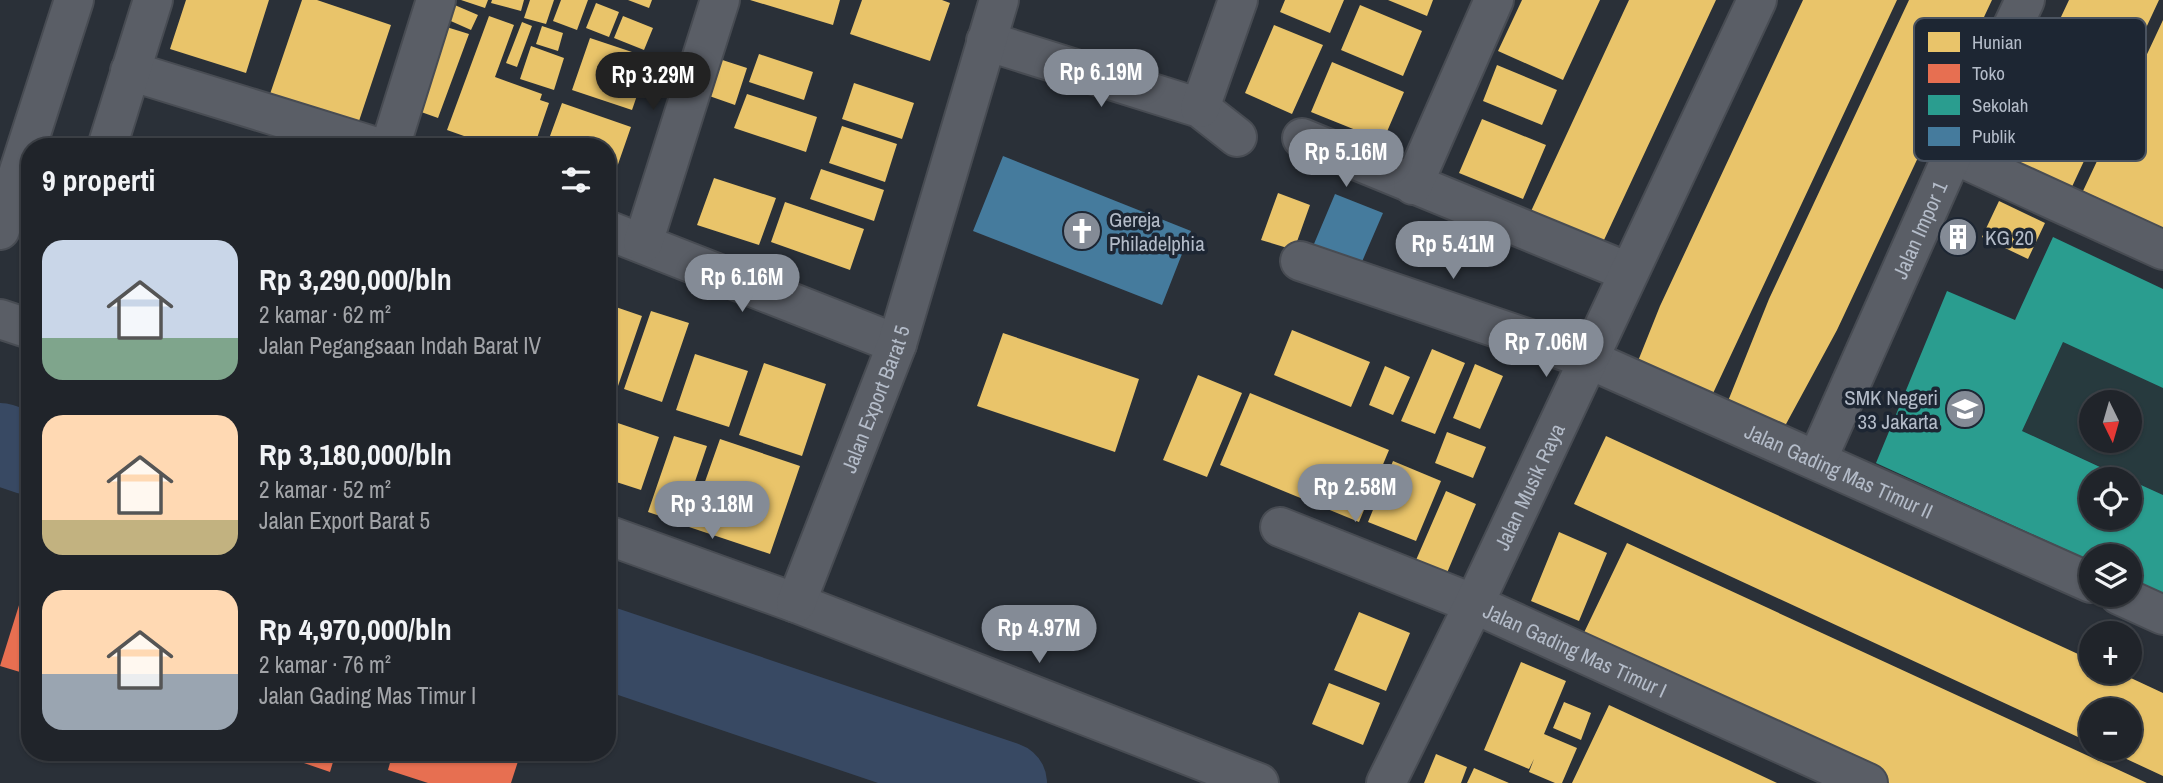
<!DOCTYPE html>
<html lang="id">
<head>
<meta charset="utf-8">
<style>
  :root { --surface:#20242a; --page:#2d3036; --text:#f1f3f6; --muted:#a2a4a8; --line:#3d4147; --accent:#848b96 }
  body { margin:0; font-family:"Archivo Narrow",sans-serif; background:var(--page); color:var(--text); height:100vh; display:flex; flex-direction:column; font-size:26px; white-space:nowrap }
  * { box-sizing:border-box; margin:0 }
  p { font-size:23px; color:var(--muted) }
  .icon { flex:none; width:38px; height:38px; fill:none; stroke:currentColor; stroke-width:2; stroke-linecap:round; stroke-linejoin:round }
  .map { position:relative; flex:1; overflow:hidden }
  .side { position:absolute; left:21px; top:138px; width:595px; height:623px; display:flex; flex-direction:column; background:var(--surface); border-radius:28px; box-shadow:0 2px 5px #0004,0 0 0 2px var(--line) }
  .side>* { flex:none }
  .needle { width:46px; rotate:175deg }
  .fabs { position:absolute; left:2079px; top:390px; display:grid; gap:14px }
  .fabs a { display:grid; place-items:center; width:63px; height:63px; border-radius:50%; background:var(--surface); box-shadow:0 2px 5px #0004,0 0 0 2px var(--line); font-size:35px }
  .price { position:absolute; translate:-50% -60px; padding:0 16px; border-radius:24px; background:var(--accent); color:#fff; font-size:23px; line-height:46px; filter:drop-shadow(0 2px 4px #0008) }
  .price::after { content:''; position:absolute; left:50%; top:42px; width:21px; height:16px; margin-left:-10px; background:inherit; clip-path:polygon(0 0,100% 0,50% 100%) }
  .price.on { background:#222; color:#fff }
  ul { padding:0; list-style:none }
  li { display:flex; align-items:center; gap:21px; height:175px; padding:0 21px }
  li span { display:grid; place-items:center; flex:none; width:196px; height:140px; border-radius:21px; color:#555 }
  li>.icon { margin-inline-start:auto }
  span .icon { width:84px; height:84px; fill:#fffc; stroke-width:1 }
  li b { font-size:30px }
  h2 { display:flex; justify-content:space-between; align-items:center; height:84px; padding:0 21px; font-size:30px }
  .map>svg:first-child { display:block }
</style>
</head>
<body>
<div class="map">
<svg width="2163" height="783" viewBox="0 0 2163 783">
  <rect width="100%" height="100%" fill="#2a3038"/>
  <path fill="#273a3e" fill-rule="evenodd" d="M 2063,342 L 2163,388 L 2163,495 L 2022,431 ZM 2091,402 L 2130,402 L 2130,441 L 2091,441 Z"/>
  <path fill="#e9c46a" d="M 186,0 L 269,0 L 246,73 L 170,49 Z
    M 302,0 L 317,0 L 391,25 L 357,127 L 269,97 Z
    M 461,0 L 488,0 L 485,8 Z
    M 492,0 L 524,0 L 521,11 L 491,3 Z
    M 530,0 L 554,0 L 546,24 L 524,18 Z
    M 561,0 L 588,0 L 577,30 L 553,21 Z
    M 628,0 L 652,0 L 649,8 Z
    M 750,0 L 840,0 L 833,25 Z
    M 862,0 L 942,0 L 950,3 L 930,61 L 850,34 Z
    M 1285,0 L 1344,0 L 1330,33 L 1280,12 Z
    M 1388,0 L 1433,0 L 1427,16 Z
    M 1522,0 L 1600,0 L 1563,80 L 1498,51 Z
    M 1629,0 L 1716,0 L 1597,255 L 1526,222 Z
    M 1803,0 L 1897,0 L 1708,404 L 1634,371 L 1660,306 Z
    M 1909,0 L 1992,0 L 1837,330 L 1779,437 L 1724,411 L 1769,299 Z
    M 2069,0 L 2159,0 L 2070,191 L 1995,157 Z
    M 450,3 L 478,15 L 471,30 L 444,18 Z
    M 596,3 L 619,12 L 609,37 L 586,28 Z
    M 1360,5 L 1422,31 L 1403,76 L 1341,50 Z
    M 489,16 L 514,25 L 495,77 L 542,94 L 540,100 L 549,103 L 534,147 L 460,147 L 464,136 L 447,130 Z
    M 623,16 L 653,28 L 644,50 L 614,38 Z
    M 2163,20 L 2163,229 L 2083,191 Z
    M 522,22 L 532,26 L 517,67 L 506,63 Z
    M 440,25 L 469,34 L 438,118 L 410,108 Z
    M 1274,25 L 1323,45 L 1292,114 L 1245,93 Z
    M 542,26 L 563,33 L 558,51 L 536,44 Z
    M 590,38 L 650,58 L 632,110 L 572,90 Z
    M 531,46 L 564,58 L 554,90 L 520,79 Z
    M 759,54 L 813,72 L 804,100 L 749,82 Z
    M 707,55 L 747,68 L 735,105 L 695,91 Z
    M 1332,62 L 1404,92 L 1383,141 L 1311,112 Z
    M 1497,65 L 1557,90 L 1542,125 L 1483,101 Z
    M 854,83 L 914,103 L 902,139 L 842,119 Z
    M 747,94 L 817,117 L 806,152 L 734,128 Z
    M 562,103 L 631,127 L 608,193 L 607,147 L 546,147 Z
    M 1482,119 L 1546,145 L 1523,199 L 1459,173 Z
    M 842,126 L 897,144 L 885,182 L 829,163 Z
    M 821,169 L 884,190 L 874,221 L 810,199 Z
    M 714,178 L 776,198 L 759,245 L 697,225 Z
    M 1278,193 L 1310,205 L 1294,250 L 1261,240 Z
    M 1999,201 L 2045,223 L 2028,259 L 1982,237 Z
    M 785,202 L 864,229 L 850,270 L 771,242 Z
    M 1954,219 L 1975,228 L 1962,255 L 1942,245 Z
    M 607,304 L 642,316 L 618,386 L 607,383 Z
    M 651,311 L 689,323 L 662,402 L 624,389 Z
    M 1292,330 L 1370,362 L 1351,407 L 1274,375 Z
    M 1003,333 L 1139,379 L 1115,452 L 977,406 Z
    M 1432,349 L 1465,363 L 1435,434 L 1401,421 Z
    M 695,354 L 748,371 L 729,427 L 676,410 Z
    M 764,363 L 826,384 L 802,456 L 739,435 Z
    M 1475,364 L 1503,376 L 1480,429 L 1453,418 Z
    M 1385,366 L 1410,377 L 1393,415 L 1369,405 Z
    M 1198,375 L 1242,393 L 1207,477 L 1163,460 Z
    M 1250,393 L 1389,450 L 1359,522 L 1220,465 Z
    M 609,420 L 659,437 L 641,490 L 607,479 Z
    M 1447,432 L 1486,447 L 1473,478 L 1435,463 Z
    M 674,436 L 707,446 L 681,523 L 648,512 Z
    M 1606,436 L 2091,660 L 2091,672 L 2118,672 L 2163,693 L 2163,776 L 2105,749 L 2130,749 L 2130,710 L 2091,710 L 2091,743 L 1574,504 Z
    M 720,439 L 800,466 L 770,554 L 689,527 Z
    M 1393,461 L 1441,481 L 1416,541 L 1368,522 Z
    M 1446,491 L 1476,504 L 1444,580 L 1413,567 Z
    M 1559,532 L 1607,553 L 1579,621 L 1531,601 Z
    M 1627,543 L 2147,783 L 1888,783 L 1580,641 Z
    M 1359,612 L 1410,633 L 1386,691 L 1334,670 Z
    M 1521,662 L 1566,681 L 1544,734 L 1577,748 L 1562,783 L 1555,783 L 1529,772 L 1534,759 L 1529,769 L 1484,750 Z
    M 1329,683 L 1380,703 L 1363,745 L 1312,724 Z
    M 1564,702 L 1591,713 L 1581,740 L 1553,728 Z
    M 1609,705 L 1726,759 L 1777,783 L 1572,783 Z
    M 1436,754 L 1467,767 L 1461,783 L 1424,783 Z
    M 1474,768 L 1509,783 L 1467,783 Z"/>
  <path fill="#e76f51" d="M 30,570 L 30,675 L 0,666 Z
    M 272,752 L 336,752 L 330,772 Z
    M 393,752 L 521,752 L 511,783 L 428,783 L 388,770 Z"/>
  <path fill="#2a9d8f" d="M 2053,237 L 2163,289 L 2163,388 L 2063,342 L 2022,431 L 2128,480 L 2091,480 L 2091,518 L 2130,518 L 2130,480 L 2163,495 L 2163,593 L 2130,578 L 2130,556 L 2091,556 L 2091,561 L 1876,463 L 1947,291 L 2015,320 Z"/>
  <path fill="#457b9d" d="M 1003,156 L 1191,231 L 1162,305 L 973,231 Z
    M 1335,194 L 1383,213 L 1358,271 L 1311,251 Z"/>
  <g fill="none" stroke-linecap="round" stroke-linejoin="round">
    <path stroke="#384963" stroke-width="82" d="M 0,444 L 30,454
      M 607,648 L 1006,783"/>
    <defs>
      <g id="street">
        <path d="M 986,41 L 1200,108 L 1237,137"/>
        <path d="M 130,71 L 376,147"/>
        <path d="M 1200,108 L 1238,0"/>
        <path d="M 1302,138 L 1628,272"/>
        <path d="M 107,147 L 153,0"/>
        <path d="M 390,147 L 436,0"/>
        <path d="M 1953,154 L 2163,250"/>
        <path d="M 1413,185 L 1494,0"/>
        <path d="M 0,230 L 74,0"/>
        <path d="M 607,230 L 897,344"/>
        <path d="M 643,243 L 720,0"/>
        <path id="s1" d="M 1300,261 L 1588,359 L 2091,583"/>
        <path d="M 0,319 L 30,329"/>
        <path id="s2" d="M 1817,460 L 1953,154 L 2025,0"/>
        <path id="s3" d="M 1280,527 L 1474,604 L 1868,783"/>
        <path d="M 607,535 L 796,603 L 1259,783"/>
        <path d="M 2119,595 L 2163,615"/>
        <path id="s4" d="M 796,603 L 897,344 L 999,0"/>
        <path id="s5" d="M 1386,783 L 1474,604 L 1757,0"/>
      </g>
    </defs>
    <use href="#street" stroke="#484c53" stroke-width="42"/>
    <use href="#street" stroke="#5a5e66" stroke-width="38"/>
  </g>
  <defs>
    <symbol id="church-disc" viewBox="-11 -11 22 22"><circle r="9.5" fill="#848b96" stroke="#1d2633"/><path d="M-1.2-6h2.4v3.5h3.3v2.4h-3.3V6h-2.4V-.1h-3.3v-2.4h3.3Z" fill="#fff"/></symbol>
    <symbol id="building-disc" viewBox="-11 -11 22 22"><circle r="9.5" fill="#848b96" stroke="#1d2633"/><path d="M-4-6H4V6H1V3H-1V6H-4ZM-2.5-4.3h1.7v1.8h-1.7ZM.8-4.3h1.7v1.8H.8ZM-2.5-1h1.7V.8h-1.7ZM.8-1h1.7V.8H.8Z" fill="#fff"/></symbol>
    <symbol id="school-disc" viewBox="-11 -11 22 22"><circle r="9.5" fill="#848b96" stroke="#1d2633"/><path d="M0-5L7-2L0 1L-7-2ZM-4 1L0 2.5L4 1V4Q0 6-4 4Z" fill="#fff"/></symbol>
  </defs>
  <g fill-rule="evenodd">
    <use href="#church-disc" x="1060" y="209" width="44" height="44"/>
    <use href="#building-disc" x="1936" y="215" width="44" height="44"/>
    <use href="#school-disc" x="1943" y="387" width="44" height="44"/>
  </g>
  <g text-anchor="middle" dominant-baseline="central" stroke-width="7" stroke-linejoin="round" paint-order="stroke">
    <g font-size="21" fill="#b4bcc9" stroke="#1d2633" text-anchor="start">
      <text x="1109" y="219">Gereja<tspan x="1109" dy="24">Philadelphia</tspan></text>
      <text x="1985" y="237">KG 20</text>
      <text x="1938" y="397" text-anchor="end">SMK Negeri<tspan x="1938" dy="24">33 Jakarta</tspan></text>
    </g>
    <g font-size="21" fill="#b4bcc9" stroke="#1d2633">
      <text stroke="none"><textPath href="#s2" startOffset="252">Jalan Impor 1</textPath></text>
      <text stroke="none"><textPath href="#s4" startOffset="219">Jalan Export Barat 5</textPath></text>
      <text stroke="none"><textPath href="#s1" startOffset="579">Jalan Gading Mas Timur II</textPath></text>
      <text stroke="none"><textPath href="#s5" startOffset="329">Jalan Musik Raya</textPath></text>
      <text stroke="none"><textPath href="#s3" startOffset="320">Jalan Gading Mas Timur I</textPath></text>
    </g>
  </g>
  <rect x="1914" y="18" width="232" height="143" rx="10" fill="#1d2633" stroke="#4a5360" stroke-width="2"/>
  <rect x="1928" y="32" width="32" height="20" fill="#e9c46a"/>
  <rect x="1928" y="64" width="32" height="19" fill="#e76f51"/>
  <rect x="1928" y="95" width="32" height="20" fill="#2a9d8f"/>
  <rect x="1928" y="127" width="32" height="19" fill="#457b9d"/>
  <g font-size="19" fill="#b4bcc9">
    <text x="1972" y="49">Hunian</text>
    <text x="1972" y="80">Toko</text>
    <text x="1972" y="112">Sekolah</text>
    <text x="1972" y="143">Publik</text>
  </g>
</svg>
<div class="fabs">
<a><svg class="needle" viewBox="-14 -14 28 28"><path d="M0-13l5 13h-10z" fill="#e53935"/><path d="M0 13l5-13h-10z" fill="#a2a4a8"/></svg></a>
<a><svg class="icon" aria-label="locate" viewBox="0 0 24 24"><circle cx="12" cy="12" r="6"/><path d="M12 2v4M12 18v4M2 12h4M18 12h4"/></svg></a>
<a><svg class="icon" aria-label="layers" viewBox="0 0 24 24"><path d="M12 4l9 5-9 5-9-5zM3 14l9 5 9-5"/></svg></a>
<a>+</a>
<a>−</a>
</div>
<b class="price" style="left:1101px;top:109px">Rp 6.19M</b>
<b class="price on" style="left:653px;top:112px">Rp 3.29M</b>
<b class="price" style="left:1346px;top:189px">Rp 5.16M</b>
<b class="price" style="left:1453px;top:281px">Rp 5.41M</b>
<b class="price" style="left:742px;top:314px">Rp 6.16M</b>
<b class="price" style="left:1546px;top:379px">Rp 7.06M</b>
<b class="price" style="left:1355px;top:524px">Rp 2.58M</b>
<b class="price" style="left:712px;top:541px">Rp 3.18M</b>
<b class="price" style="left:1039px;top:665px">Rp 4.97M</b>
<section class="side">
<h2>9 properti<svg class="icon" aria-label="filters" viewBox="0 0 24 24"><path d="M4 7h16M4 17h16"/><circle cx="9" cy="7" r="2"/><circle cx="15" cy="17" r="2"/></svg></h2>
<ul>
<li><span style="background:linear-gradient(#c9d6e8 70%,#7fa58c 0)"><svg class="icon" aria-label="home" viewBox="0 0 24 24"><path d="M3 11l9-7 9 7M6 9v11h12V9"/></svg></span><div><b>Rp 3,290,000/bln</b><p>2 kamar · 62 m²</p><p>Jalan Pegangsaan Indah Barat IV</p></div></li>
<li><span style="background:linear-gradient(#ffd9b3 75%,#c2b280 0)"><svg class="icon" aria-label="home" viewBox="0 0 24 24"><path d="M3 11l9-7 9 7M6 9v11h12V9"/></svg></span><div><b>Rp 3,180,000/bln</b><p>2 kamar · 52 m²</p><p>Jalan Export Barat 5</p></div></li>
<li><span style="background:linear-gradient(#ffd9b3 60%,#9aa5b1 0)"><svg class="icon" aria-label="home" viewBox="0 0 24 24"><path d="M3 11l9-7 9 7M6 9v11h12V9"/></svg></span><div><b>Rp 4,970,000/bln</b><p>2 kamar · 76 m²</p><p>Jalan Gading Mas Timur I</p></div></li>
</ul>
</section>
</div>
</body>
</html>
